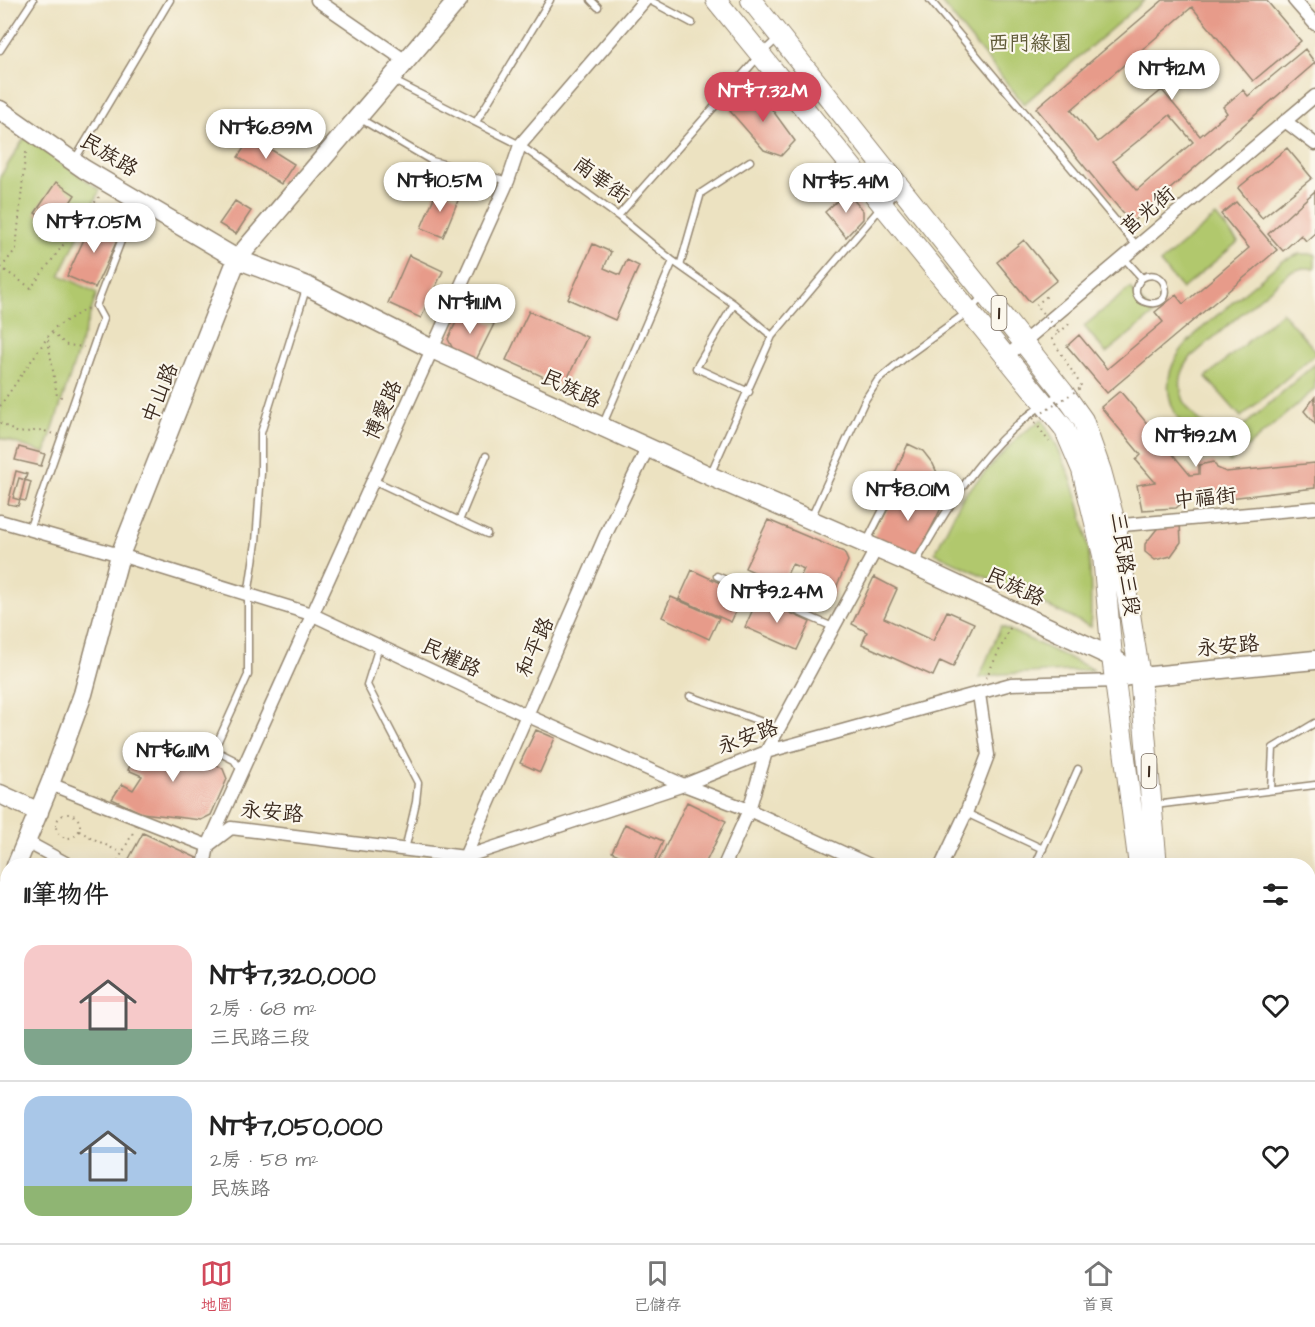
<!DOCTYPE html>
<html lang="zh-TW">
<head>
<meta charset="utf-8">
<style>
  :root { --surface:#fff; --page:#f6f6f6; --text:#222; --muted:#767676; --line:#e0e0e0; --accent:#d1495b }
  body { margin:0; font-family:"Architects Daughter","LXGW WenKai TC",sans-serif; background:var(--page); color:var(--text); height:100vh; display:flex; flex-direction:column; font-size:22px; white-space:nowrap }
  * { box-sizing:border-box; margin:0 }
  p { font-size:20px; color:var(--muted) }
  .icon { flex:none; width:33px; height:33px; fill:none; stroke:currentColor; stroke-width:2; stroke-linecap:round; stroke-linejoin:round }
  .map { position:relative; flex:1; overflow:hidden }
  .side { position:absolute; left:0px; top:858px; width:1316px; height:386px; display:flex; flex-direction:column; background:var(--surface); border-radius:24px 24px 0 0; box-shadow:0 6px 24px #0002 }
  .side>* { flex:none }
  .price { position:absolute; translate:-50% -51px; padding:0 14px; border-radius:21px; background:#fff; color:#222; font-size:20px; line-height:39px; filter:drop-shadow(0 2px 3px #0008) }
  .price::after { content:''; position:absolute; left:50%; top:36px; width:18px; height:14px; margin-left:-9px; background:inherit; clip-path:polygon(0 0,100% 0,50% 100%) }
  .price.on { background:var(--accent); color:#fff }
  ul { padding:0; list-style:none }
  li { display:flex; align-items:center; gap:18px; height:150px; padding:0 24px }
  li+li { border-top:2px solid var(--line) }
  li span { display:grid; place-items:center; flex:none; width:168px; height:120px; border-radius:18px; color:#555 }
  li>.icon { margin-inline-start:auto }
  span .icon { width:72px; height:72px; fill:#fffc; stroke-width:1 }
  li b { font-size:26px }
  h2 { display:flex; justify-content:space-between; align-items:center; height:72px; padding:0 24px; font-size:26px }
  .menu { display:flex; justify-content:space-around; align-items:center; height:84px; border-top:2px solid var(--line); background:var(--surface); font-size:16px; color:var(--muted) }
  .menu a { display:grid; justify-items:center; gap:3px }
  .menu .on { color:var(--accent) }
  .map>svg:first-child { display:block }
</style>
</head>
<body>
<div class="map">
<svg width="1315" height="1243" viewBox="0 0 1315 1243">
  <rect width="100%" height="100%" fill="#fbf7ec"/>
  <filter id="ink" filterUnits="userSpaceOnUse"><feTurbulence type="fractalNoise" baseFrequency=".0167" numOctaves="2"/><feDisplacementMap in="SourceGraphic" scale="12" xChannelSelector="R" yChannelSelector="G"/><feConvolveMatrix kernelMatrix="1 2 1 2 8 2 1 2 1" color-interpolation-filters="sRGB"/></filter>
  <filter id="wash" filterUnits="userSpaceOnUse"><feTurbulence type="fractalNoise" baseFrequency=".008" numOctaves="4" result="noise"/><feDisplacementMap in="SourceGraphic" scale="24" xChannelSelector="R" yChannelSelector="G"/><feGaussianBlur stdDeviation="1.35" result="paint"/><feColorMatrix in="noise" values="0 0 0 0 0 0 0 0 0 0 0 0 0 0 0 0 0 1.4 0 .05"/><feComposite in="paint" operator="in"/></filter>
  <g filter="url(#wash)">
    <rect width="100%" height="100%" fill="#ece2c1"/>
    <path fill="#b1c86d" stroke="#767946" stroke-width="1.5" d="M 939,0 L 1145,0 L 1024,104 Z
      M 25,137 L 100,190 L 60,275 L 97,293 L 45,453 L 0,438 L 0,177 Z
      M 1216,216 L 1238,242 L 1182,289 L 1160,263 Z
      M 1299,254 L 1315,254 L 1315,268 L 1303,268 L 1290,272 L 1191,357 C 1186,364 1182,370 1181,378 C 1177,403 1200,430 1224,430 C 1233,430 1239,427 1247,423 L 1315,364 L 1315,389 L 1230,462 L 1218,448 L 1222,444 C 1203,442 1184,432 1175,413 C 1152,364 1193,336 1226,308 C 1244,292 1263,277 1282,261 Z
      M 1130,288 L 1153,315 L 1106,353 L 1084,326 Z
      M 1282,312 L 1315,350 L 1315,354 L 1241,417 L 1206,377 Z
      M 1042,419 C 1066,459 1082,502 1088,548 C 1092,574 1090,601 1091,627 L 935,553 L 963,496 L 1018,437 Z
      M 1001,626 L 1094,670 L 1002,674 L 979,678 Z"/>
    <g id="blocks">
      <path fill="#e79b8a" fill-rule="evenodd" d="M 1163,0 L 1266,0 L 1301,41 L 1253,81 L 1192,7 L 1071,110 L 1098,142 L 1162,90 L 1200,136 L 1227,113 L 1223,107 L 1243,90 L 1248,96 L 1305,49 L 1315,63 L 1131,223 L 1036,108 ZM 1170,115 L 1193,142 L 1137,190 L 1113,161 Z
        M 757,89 L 795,141 L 781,156 L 764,150 L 730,111 L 748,91 Z
        M 251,137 L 294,164 L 281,184 L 238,157 Z
        M 1287,148 L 1312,178 L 1262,218 L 1238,188 Z
        M 56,182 L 75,195 L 55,226 L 35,213 Z
        M 438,188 L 459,198 L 443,237 L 421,228 Z
        M 1315,191 L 1315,233 L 1306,241 L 1301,235 L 1283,251 L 1268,234 Z
        M 847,192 L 863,211 L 863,219 L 846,237 L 825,212 Z
        M 235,201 L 251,211 L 236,234 L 219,224 Z
        M 1236,202 L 1277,250 L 1107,393 L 1067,346 L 1079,335 L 1107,369 L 1163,322 L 1155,312 L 1176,295 L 1183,304 L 1249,248 L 1221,214 Z
        M 93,220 L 121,232 L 95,288 L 67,276 Z
        M 1024,240 L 1057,280 L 1030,302 L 997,262 Z
        M 593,244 L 611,252 L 604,268 L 620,275 L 627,260 L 639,266 L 615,320 L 568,299 Z
        M 409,255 L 443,271 L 421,318 L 388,303 Z
        M 462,310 L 494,324 L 476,360 L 453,349 L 448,339 Z
        M 529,311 L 587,337 L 564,386 L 506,360 Z
        M 1120,391 L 1190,475 L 1199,474 L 1199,465 L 1214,462 L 1217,468 L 1226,472 L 1315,463 L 1315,488 L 1203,501 L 1200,489 L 1176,508 L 1142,510 L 1137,485 L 1155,482 L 1136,460 L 1141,455 L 1101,407 Z
        M 1315,397 L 1315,424 L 1304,411 Z
        M 908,444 L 923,451 L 933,464 L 938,475 L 931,490 L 895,473 Z
        M 19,447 L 45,454 L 41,466 L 15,460 Z
        M 16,471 L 27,474 L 25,480 L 19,478 L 13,498 L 20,500 L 18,506 L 8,504 Z
        M 25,480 L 31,482 L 26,501 L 20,500 Z
        M 900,485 L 942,506 L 916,559 L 873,538 Z
        M 768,520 L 844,552 L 848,561 L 831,599 L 821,603 L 794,590 L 804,569 L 792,564 L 782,585 L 745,568 Z
        M 1180,524 L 1181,542 L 1171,556 L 1155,560 L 1145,552 L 1145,544 L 1160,525 Z
        M 692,570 L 744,594 L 731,622 L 679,599 Z
        M 874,577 L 897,589 L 884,618 L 933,641 L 947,611 L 974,623 L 953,667 L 940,661 L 933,676 L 862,644 L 867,632 L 852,624 Z
        M 671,597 L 719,618 L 709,639 L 662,617 Z
        M 758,598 L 810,622 L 797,650 L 745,627 Z
        M 536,730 L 555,738 L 540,772 L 520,763 Z
        M 160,740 L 202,755 L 223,769 L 227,779 L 211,815 L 201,820 L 142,813 L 112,799 L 122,784 L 133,790 L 142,776 L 128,770 L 139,746 L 154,751 Z
        M 687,802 L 726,821 L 704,866 L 656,866 Z
        M 625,824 L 663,841 L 652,866 L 629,866 L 631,861 L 612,852 Z
        M 143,833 L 197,858 L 193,866 L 125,866 Z
        M 1185,859 L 1222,860 L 1222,866 L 1184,866 Z
        M 1308,1150 L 1312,1152 L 1315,1151 L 1315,1185 L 1308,1182 Z
        M 0,1227 L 8,1231 L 8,1236 L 16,1236 L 12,1243 L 0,1243 Z
        M 1231,1236 L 1287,1236 L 1283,1243 L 1246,1243 Z"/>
    </g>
  </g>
  <g filter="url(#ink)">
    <use href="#blocks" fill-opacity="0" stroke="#948670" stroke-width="1.5"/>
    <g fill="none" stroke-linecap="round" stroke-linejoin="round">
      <defs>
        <path id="lane" d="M 591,0 L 598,7
          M 649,0 L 692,23
          M 930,0 L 1137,246
          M 0,50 L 33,0
          M 394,81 L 520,145 L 618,216 L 673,261 L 734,304 L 772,336
          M 359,118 L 432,161 L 508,181
          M 476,122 L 550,0
          M 74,161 L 170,0
          M 618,216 L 760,55 L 778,38
          M 1124,258 L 1142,278 C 1118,304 1173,315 1165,286 C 1162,275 1151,273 1142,278
          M 680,266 L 701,193 L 750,161
          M 734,304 L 696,368 L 749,392
          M 603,424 L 673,261
          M 710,475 L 772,336 L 883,205 L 898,191
          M 373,480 L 487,534
          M 811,518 L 865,400 L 878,380 L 908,355 L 969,311 L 984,295
          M 459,521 L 486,456
          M 29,530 L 103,319 L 96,306 L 136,202
          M 867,541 L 898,480 L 949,505
          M 915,564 C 953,497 992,433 1060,394
          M 717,576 L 833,627
          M 379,646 L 367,685 L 418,783 L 416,802 L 405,850
          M 690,696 L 779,728
          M 241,770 L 234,760 L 214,750 L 248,675 L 248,596 L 256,542 L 261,473 L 261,433 L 306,289
          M 1271,790 L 1273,748 L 1315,723
          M 1155,805 L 1315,785
          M 966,813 L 1043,849
          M 1035,866 L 1078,769
          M 0,1181 L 8,1169
          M 231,1236 L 240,1243
          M 1211,1236 L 1226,1243
          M 156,1243 L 159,1236
          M 1122,1243 L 1128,1236"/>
        <path id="street" d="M 317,0 L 407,62
          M 1294,0 L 1315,24
          M 1285,121 L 1315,144
          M 1007,356 L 1315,96
          M 0,521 L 120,555 L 311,614 L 526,715 L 684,785 L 749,810 L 872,866
          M 1111,526 L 1315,508
          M 50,784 L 208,846
          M 27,842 L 71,866
          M 210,844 L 231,828 L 465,857 L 684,785 L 766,752 L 1011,684 L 1117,681 L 1140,677
          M 204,866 L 208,846 L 508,181 L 520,145 L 645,0
          M 461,866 L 607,532 L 648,447
          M 724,866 L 749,810 L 766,752 L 876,549
          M 941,866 L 966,813 L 988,755 L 979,694
          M 0,1036 L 8,1042
          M 0,1208 L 8,1213
          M 1308,1211 L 1315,1214
          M 44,1236 L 55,1243
          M 389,1236 L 405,1243
          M 295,1243 L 298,1236
          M 557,1243 L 560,1236
          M 711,1243 L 714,1236
          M 852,1243 L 855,1236"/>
        <path id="secondary" d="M 0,110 L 84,169 L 237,259 L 307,286 L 432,349 L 710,476 L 914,565 L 1112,657 L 1140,677 L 1315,660
          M 0,794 L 39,812
          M 16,866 L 50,784 L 83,694 L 120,555 L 237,259 L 458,0
          M 0,904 L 8,886
          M 983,1236 L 999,1243"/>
        <path id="primary" d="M 716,0 L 1064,428 L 1082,470 L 1103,555 L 1112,657 L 1139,866
          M 751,0 L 1063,392 L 1083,420 L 1101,471 L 1116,526 L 1140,677 L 1157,866
          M 1013,1243 L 1016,1236
          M 1041,1243 L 1044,1236"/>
      </defs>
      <use href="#lane" stroke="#948670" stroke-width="9"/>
      <use href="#street" stroke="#948670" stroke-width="15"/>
      <use href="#secondary" stroke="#948670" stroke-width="21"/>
      <use href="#primary" stroke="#948670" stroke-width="22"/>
      <path stroke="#948670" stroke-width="2" stroke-dasharray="1.5 4.5" stroke-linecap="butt" d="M 0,267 L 31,288 L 99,197
        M 1,268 L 16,249 L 25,157 L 26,153 L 30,151
        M 1036,305 L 1047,296
        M 52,333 L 67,345 L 84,347
        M 1059,333 L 1069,324
        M 48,340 L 57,396 L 66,398
        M 0,406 L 54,328 L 88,308
        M 1035,422 L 1049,442
        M 0,423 L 18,433 L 42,430 L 53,434
        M 986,678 L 1011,626
        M56 826a12 12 0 1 1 24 0a12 12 0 1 1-24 0Z
        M 79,831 L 121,853
        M 115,866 L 135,829"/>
      <use href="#lane" stroke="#fff" stroke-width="6"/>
      <use href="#street" stroke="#fff" stroke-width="12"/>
      <use href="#secondary" stroke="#fff" stroke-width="18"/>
      <use href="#primary" stroke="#fff" stroke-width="20"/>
      <path stroke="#948670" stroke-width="2" stroke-dasharray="1.5 4.5" stroke-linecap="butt" d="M 1033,419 L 1082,387 L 1052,339 L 1059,333 L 1036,305"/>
    </g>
  </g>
  <g text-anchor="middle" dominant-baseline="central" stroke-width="4.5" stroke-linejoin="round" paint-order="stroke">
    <g fill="#fbf7ec" stroke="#75685c" stroke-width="1.5">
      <rect x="991.5" y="296" width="15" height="34" rx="4.5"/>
      <rect x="1141.5" y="754" width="15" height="34" rx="4.5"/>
    </g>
    <g font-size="20" font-weight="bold" fill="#3b2a1e">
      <text x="999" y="313">1</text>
      <text x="1149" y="771">1</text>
    </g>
    <g font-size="21" fill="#5e5936" stroke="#fbf7ec">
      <text x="1030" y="43">西門綠園</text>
    </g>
    <g font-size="21" fill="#3b2a1e" stroke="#fbf7ec">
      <text transform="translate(109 155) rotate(31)">民族路</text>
      <text transform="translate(601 180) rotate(36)">南華街</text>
      <text transform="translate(1148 211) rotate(-40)">莒光街</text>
      <text transform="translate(571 389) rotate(25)">民族路</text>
      <text transform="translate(160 393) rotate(-68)">中山路</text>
      <text transform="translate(383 410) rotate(-66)">博愛路</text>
      <text transform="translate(1205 498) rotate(-5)">中福街</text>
      <text transform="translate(1125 564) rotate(82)">三民路三段</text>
      <text transform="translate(1015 587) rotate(25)">民族路</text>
      <text transform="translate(1228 646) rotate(-5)">永安路</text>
      <text transform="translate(535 647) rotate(-66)">和平路</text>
      <text transform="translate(451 658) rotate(25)">民權路</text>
      <text transform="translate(748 737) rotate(-20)">永安路</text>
      <text transform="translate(272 812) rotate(5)">永安路</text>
    </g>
  </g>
</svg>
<b class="price" style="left:1172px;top:101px">NT$12M</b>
<b class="price on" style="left:763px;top:123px">NT$7.32M</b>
<b class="price" style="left:266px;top:160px">NT$6.89M</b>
<b class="price" style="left:440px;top:213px">NT$10.5M</b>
<b class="price" style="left:846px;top:214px">NT$5.41M</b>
<b class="price" style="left:94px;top:254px">NT$7.05M</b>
<b class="price" style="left:470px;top:335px">NT$11.1M</b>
<b class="price" style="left:1196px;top:468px">NT$19.2M</b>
<b class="price" style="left:908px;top:522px">NT$8.01M</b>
<b class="price" style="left:777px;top:624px">NT$9.24M</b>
<b class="price" style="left:173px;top:783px">NT$6.11M</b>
<section class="side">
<h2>11筆物件<svg class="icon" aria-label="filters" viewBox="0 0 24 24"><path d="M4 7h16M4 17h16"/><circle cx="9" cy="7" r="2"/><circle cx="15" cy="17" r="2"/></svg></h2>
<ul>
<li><span style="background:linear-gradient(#f6c9c9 70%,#7fa58c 0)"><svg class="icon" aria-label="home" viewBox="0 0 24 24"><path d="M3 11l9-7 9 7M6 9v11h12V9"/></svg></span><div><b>NT$7,320,000</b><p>2房 · 68 m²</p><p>三民路三段</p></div><svg class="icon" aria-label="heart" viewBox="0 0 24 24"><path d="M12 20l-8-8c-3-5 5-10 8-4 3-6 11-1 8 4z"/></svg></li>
<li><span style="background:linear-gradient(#a9c7e8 75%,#8fb573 0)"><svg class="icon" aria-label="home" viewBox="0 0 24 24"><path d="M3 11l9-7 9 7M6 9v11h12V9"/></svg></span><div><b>NT$7,050,000</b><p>2房 · 58 m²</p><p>民族路</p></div><svg class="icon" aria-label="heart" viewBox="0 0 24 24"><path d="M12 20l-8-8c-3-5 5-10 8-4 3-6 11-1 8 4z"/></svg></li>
</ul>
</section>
</div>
<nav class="menu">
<a class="on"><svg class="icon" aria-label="map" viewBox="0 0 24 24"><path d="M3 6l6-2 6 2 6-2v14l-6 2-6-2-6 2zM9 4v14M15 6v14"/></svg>地圖</a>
<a><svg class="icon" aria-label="saved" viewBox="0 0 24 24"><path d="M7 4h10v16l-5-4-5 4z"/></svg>已儲存</a>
<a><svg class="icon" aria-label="home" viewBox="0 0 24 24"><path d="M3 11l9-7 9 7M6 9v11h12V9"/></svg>首頁</a>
</nav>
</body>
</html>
